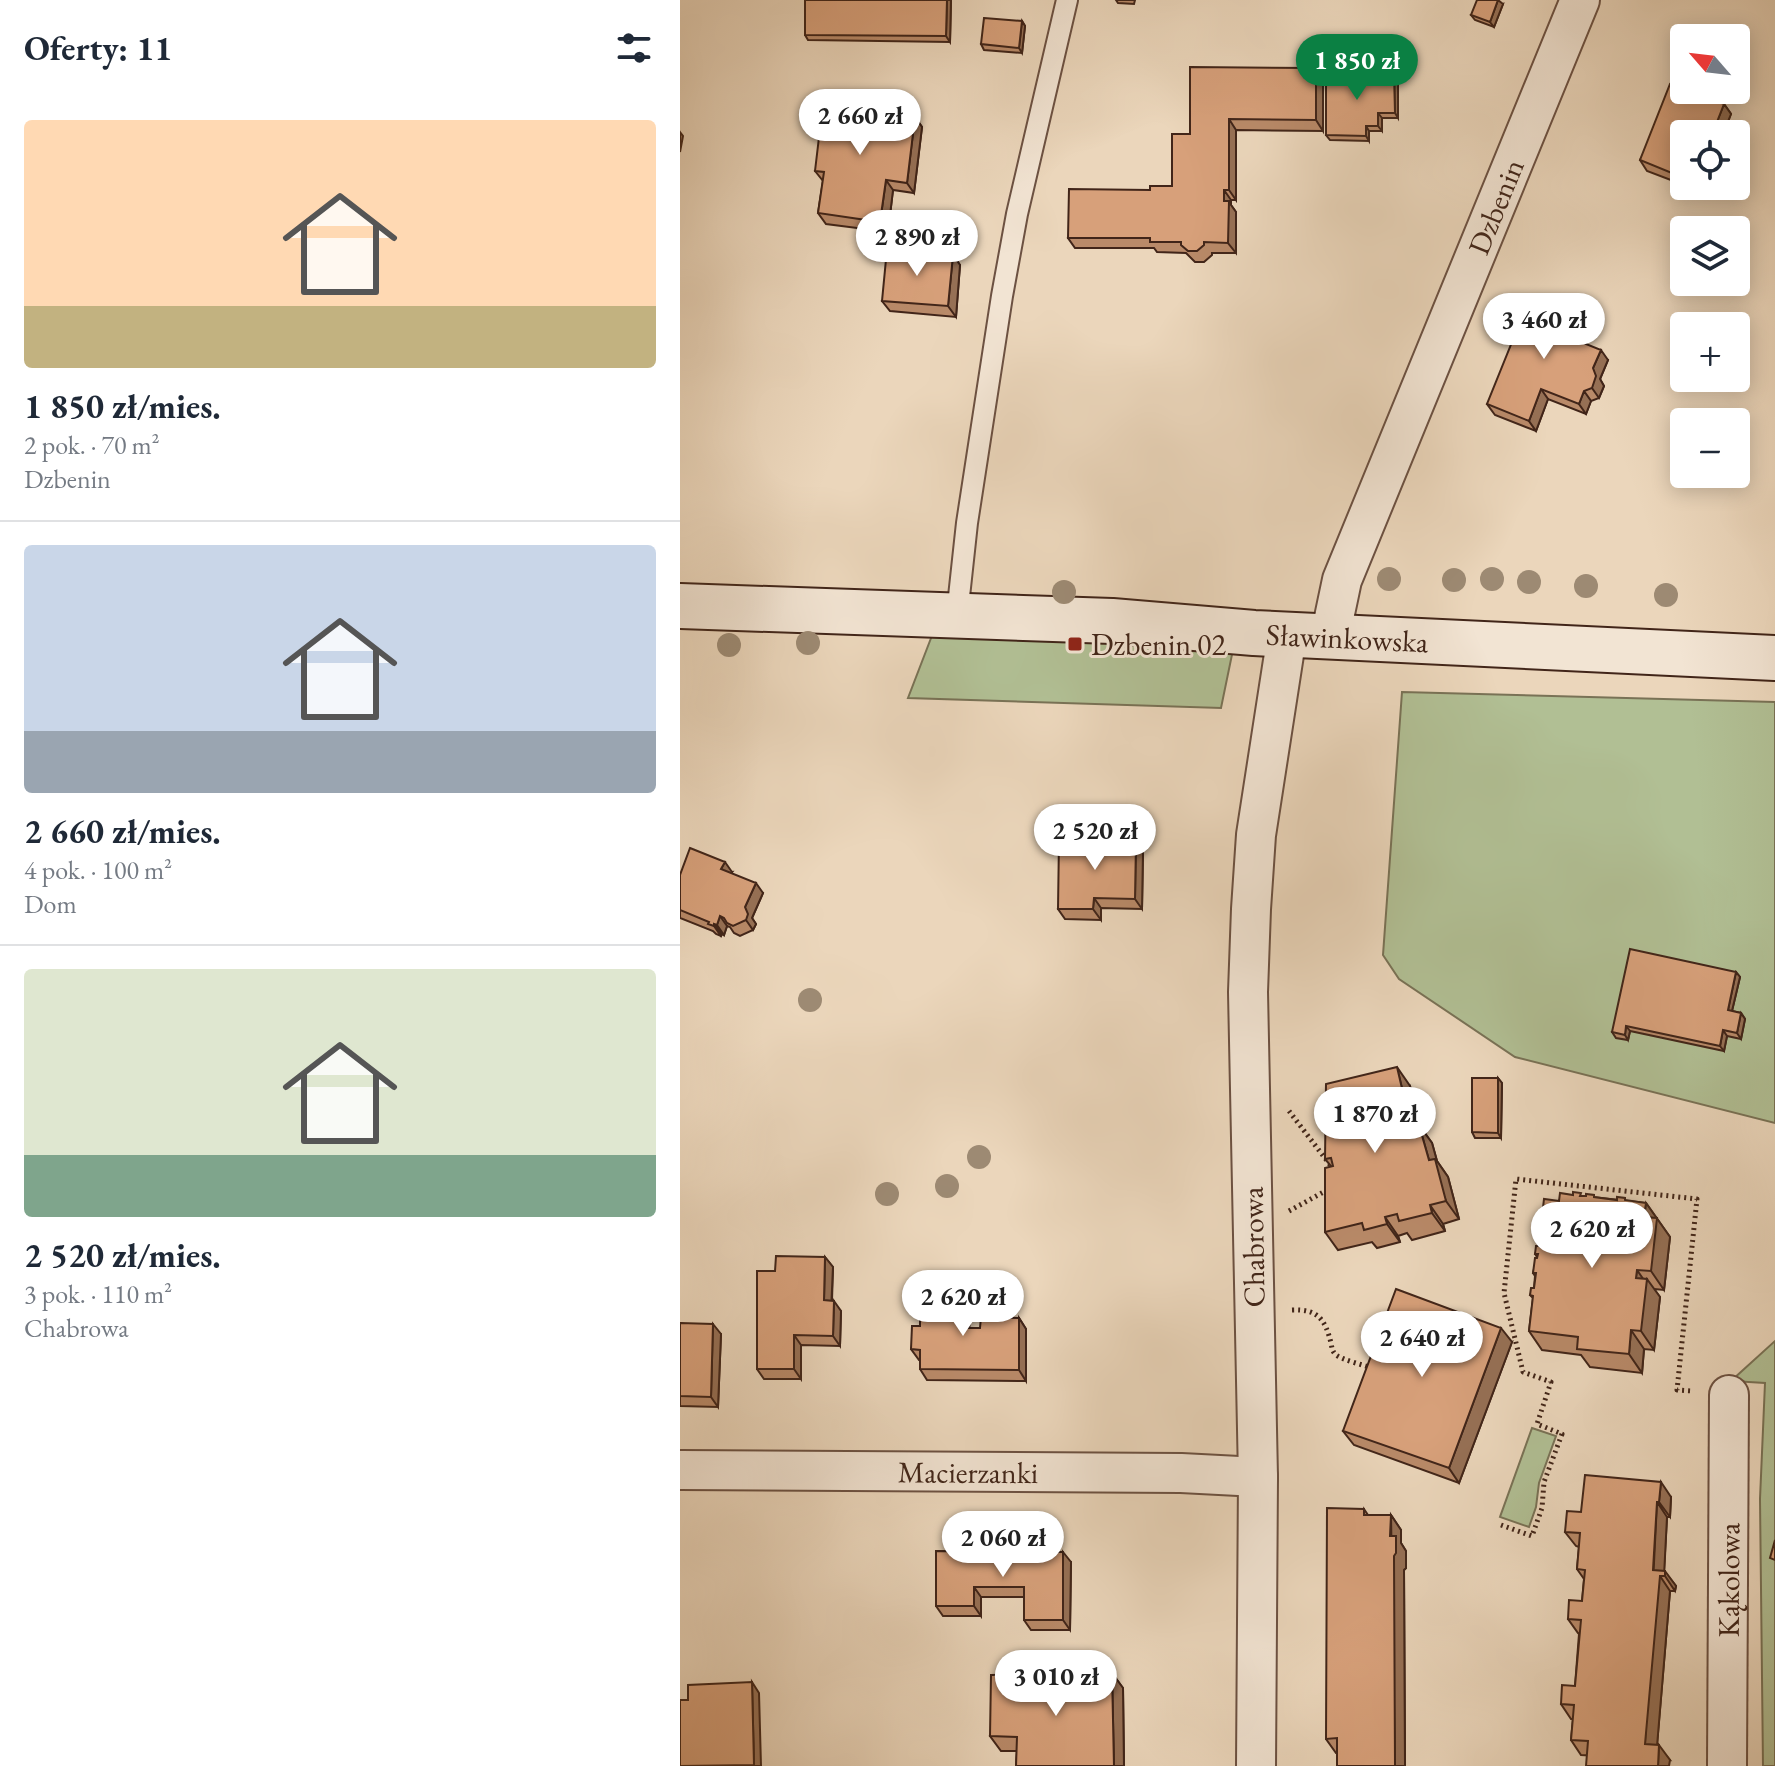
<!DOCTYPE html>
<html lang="pl">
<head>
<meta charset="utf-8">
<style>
  :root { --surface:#fff; --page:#f2f2f3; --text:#1f2937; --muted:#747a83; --line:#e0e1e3; --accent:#0b8043 }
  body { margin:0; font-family:"EB Garamond",serif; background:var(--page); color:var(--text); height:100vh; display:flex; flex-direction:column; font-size:30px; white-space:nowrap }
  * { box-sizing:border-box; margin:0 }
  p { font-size:26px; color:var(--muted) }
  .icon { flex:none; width:44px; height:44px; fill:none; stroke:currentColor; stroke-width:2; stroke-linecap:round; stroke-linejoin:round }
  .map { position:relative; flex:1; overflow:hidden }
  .panel { display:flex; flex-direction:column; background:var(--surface); width:680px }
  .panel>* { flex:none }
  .needle { width:52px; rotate:298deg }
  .fabs { position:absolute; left:990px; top:24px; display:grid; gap:16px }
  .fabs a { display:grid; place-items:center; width:80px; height:80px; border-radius:8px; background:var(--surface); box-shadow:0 4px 20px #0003; font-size:40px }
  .price { position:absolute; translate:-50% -68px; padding:0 18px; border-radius:28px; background:#fff; color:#222; font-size:26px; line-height:52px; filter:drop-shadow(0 2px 4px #0008) }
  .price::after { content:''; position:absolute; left:50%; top:48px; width:24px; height:18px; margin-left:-12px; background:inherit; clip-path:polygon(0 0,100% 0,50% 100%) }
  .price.on { background:var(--accent); color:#fff }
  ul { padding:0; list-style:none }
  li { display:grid; align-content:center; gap:16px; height:424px; padding:0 24px }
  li+li { border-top:2px solid var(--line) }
  li span { display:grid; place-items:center; height:248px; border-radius:8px; color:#555 }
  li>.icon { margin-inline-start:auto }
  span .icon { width:144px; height:144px; fill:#fffc; stroke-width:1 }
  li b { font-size:34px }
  h2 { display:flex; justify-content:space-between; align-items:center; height:96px; padding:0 24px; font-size:34px }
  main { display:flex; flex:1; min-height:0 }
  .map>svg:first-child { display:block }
</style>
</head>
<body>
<main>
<section class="panel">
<h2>Oferty: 11<svg class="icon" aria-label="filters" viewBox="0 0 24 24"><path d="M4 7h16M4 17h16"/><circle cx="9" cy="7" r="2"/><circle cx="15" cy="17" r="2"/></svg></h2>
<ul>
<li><span style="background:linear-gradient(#ffd9b3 75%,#c2b280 0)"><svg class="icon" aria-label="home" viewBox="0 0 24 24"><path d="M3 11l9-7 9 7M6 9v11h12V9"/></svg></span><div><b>1 850 zł/mies.</b><p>2 pok. · 70 m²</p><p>Dzbenin</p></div></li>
<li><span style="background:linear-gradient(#c9d6e8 75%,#9aa5b1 0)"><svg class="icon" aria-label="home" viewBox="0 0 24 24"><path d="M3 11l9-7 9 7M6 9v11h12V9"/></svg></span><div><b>2 660 zł/mies.</b><p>4 pok. · 100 m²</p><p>Dom</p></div></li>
<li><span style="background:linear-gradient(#dfe7d0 75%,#7fa58c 0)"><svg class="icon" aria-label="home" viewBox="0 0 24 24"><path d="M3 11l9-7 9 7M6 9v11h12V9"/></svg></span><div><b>2 520 zł/mies.</b><p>3 pok. · 110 m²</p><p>Chabrowa</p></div></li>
</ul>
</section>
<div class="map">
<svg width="1095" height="1766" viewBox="0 0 1095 1766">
  <rect width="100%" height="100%" fill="#ebd6bb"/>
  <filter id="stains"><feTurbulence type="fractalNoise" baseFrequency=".0025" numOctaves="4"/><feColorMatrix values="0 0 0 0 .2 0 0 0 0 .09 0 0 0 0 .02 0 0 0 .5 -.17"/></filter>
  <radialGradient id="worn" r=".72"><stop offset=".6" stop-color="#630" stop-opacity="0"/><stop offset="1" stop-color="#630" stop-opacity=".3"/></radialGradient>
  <path fill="#b1bf94" stroke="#797256" stroke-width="2" d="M 253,633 L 555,640 L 541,708 L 228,698 Z
    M 722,692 L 1095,702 L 1095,1123 L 835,1057 L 719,979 L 703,955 Z
    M 1095,1341 L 1095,1766 L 1083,1766 L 1080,1499 L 1085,1383 L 1051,1381 Z
    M 852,1428 L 876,1436 L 859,1483 L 856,1507 L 849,1527 L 820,1517 Z"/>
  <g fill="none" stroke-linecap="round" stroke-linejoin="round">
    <defs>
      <path id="lane" d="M 277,615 L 287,523 L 322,296 L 337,214 L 387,0"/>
      <g id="street">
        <path id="s1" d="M 650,637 L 662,580 L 900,0"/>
        <path id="s2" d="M 0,1470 L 501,1473 L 578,1477"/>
        <path d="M 576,1766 L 578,1477 L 568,992 L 571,909 L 576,835 L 607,635"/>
        <path id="s3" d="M 1047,1766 L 1049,1395"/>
      </g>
      <g id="secondary">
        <path id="s4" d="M 0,606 L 432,621 L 574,633 L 1095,658"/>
      </g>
    </defs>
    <use href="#lane" stroke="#6c5142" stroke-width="24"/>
    <use href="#street" stroke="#6c5142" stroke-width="42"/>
    <use href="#secondary" stroke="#412519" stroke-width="48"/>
    <path stroke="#412519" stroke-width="5" stroke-dasharray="2 4" stroke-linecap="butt" d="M 609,1111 L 651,1166
      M 609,1211 L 649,1189
      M 612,1310 C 638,1309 645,1319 651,1343 C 652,1348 652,1351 656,1355 C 663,1360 683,1365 692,1368
      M 821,1525 L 852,1536 L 862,1508 L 864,1482 L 882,1434 L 857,1424 L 871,1382 L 843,1372 L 824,1293 L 836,1179 L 1017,1199 L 997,1390 L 1012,1391"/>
    <use href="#lane" stroke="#f2e4d3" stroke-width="20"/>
    <use href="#street" stroke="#f2e4d3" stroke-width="38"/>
    <use href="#secondary" stroke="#f2e4d3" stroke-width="44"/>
  </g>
  <g fill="#9d8a73">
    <circle cx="709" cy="579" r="12"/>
    <circle cx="812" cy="579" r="12"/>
    <circle cx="774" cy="580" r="12"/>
    <circle cx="849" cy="582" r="12"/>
    <circle cx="906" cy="586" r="12"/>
    <circle cx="384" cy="592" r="12"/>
    <circle cx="986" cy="595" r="12"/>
    <circle cx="128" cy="643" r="12"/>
    <circle cx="49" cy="645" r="12"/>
    <circle cx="130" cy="1000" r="12"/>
    <circle cx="299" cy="1157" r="12"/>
    <circle cx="267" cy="1186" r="12"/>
    <circle cx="207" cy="1194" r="12"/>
  </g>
  <path fill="#b98a69" stroke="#412519" stroke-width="2" d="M 125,0 L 271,0 L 270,42 L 128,40 L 125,35 Z
    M 436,0 L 455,0 L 454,4 L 438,3 Z
    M 823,4 L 814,27 L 795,20 L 791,15 Z
    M 342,21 L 345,26 L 342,53 L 304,50 L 301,44 Z
    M 714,73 L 718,79 L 718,118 L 702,118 L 702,131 L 689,131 L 689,141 L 650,140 L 646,135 Z
    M 643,79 L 643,131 L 556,130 L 556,200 L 551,200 L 551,205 L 556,212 L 556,253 L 532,253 L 532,255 L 524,262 L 515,262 L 506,253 L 477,252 L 474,248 L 395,248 L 388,238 L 470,190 L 492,186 L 510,134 Z
    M 1004,89 L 1040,93 L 1036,101 L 1044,104 L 1051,114 L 1043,134 L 1004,134 L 1004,185 L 967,171 L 960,160 Z
    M 204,113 L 235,117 L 242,127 L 234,193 L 213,190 L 208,232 L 146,224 L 138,213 L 143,181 L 135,171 Z
    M 1006,186 L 1022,186 L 1020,191 Z
    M 273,255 L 280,265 L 276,317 L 210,311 L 202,301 Z
    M 899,315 L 906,325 L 900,342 L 928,360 L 920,379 L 924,386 L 919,398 L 911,401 L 906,414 L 868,399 L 856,431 L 815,415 L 807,404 Z
    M 463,852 L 462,909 L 421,908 L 421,920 L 385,919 L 378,909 Z
    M 52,872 L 51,873 L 83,893 L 72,918 L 76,924 L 73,930 L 60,936 L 54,933 L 50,927 L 47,926 L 44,935 L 42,934 L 41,936 L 36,934 L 33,931 L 0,918 L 0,875 Z
    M 1056,972 L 1060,977 L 1052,1011 L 1061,1013 L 1065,1019 L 1061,1039 L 1047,1036 L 1044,1051 L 950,1031 L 948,1040 L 936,1038 L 932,1032 Z
    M 818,1078 L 822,1083 L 821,1138 L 795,1138 L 792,1132 Z
    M 730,1086 L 739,1125 L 752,1143 L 757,1161 L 768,1177 L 779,1219 L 763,1224 L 765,1231 L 732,1240 L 727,1233 L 718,1236 L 720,1242 L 697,1248 L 692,1242 L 658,1250 L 645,1232 L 651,1166 L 645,1159 Z
    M 903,1196 L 966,1203 L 990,1237 L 984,1290 L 974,1289 L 980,1297 L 974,1350 L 964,1349 L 962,1373 L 910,1367 L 901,1355 L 862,1350 L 849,1331 L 853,1298 L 850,1295 L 854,1288 L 855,1276 L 853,1273 L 857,1257 L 855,1254 L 859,1246 L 859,1237 L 857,1234 L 861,1226 L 879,1201 Z
    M 145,1257 L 153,1267 L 152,1301 L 161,1311 L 160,1346 L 121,1345 L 121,1379 L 84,1379 L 77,1369 L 95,1271 Z
    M 290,1306 L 289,1328 L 300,1328 L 339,1318 L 346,1329 L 346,1381 L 247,1380 L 240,1369 L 240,1360 L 239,1360 L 231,1349 L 240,1326 Z
    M 0,1323 L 41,1334 L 38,1407 L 0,1406 Z
    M 832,1342 L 779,1483 L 674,1445 L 663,1431 Z
    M 991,1497 L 990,1517 L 987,1517 L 984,1571 L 996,1586 L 995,1591 L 990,1591 L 977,1745 L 990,1760 L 901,1755 L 891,1740 L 893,1719 L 891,1719 L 881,1704 L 895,1686 L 899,1634 L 898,1633 L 888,1619 L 902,1601 L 904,1579 L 897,1569 L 899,1547 L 896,1546 L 885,1532 L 901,1512 Z
    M 684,1509 L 688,1515 L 711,1515 L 721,1530 L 721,1543 L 726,1551 L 726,1568 L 724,1570 L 725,1766 L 657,1766 L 657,1753 L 656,1753 L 646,1739 Z
    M 256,1551 L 391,1562 L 390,1630 L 351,1630 L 344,1620 L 344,1597 L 301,1597 L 301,1616 L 263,1616 L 256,1606 Z
    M 432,1673 L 443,1688 L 444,1766 L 336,1766 L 337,1751 L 321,1751 L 310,1736 Z"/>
  <path fill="#967055" stroke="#412519" stroke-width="2" d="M 267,0 L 271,0 L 270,42 L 266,36 Z
    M 818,0 L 823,4 L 814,27 L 810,22 Z
    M 342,21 L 345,26 L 342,53 L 339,48 Z
    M 636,68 L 643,79 L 643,131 L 636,120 Z
    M 714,73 L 718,79 L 718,118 L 715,113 Z
    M 1029,90 L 1038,90 L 1040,93 L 1033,108 L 1026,97 Z
    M 197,102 L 204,112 L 195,112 Z
    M 1044,104 L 1051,114 L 1043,134 L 1039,134 L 1035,127 Z
    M 698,113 L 702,118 L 702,131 L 698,126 Z
    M 235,117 L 242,127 L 234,193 L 227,183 Z
    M 549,119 L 556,130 L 556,200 L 549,190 Z
    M 1028,124 L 1034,134 L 1024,134 Z
    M 686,126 L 689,131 L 689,141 L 686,136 Z
    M 0,132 L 3,136 L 0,152 Z
    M 206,180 L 213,190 L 208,232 L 200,222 Z
    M 544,190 L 551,200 L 551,205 L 556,212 L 556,253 L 548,243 L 544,201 Z
    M 273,255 L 280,265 L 276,317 L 268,306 Z
    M 899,315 L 906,325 L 898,348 L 891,338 Z
    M 921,350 L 928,360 L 920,379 L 924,386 L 919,398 L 912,388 L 913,368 Z
    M 861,389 L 868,399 L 856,431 L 849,421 Z
    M 904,391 L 911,401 L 906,414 L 899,404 Z
    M 456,841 L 463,852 L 462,909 L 455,899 Z
    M 45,862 L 52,872 L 49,879 L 41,869 Z
    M 76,883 L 83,893 L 72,918 L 76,924 L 73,930 L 66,920 L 65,907 Z
    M 414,898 L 421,908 L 421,920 L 413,909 Z
    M 40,916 L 47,926 L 44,935 L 37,925 Z
    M 34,924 L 42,934 L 41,936 L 34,926 Z
    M 1056,972 L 1060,977 L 1051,1015 L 1048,1010 Z
    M 1061,1013 L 1065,1019 L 1061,1039 L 1057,1033 Z
    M 946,1026 L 950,1031 L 948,1040 L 945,1035 Z
    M 1043,1030 L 1047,1036 L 1044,1051 L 1040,1046 Z
    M 717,1067 L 730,1086 L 744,1145 L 731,1127 Z
    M 818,1078 L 822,1083 L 821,1138 L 818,1133 Z
    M 739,1125 L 752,1143 L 757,1161 L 768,1177 L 779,1219 L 766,1201 L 749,1160 Z
    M 966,1203 L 990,1237 L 984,1290 L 971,1271 L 964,1217 Z
    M 750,1205 L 763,1224 L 765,1231 L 752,1213 Z
    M 705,1217 L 718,1236 L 720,1242 L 707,1224 Z
    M 145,1257 L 153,1267 L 151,1311 L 144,1300 Z
    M 957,1270 L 966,1283 L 967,1279 L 980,1297 L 974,1350 L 961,1331 L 956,1278 Z
    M 282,1295 L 290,1306 L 289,1339 L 282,1328 Z
    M 154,1301 L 161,1311 L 160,1346 L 153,1336 Z
    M 339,1318 L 346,1329 L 346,1381 L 339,1370 Z
    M 33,1324 L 41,1334 L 38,1407 L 31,1397 Z
    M 821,1328 L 832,1342 L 779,1483 L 769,1468 Z
    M 951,1330 L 964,1349 L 962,1373 L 949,1354 Z
    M 114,1335 L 121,1345 L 121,1379 L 114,1369 Z
    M 981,1482 L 991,1497 L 990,1517 L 979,1502 Z
    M 977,1502 L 987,1517 L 984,1576 L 980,1576 L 990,1591 L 976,1758 L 965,1744 Z
    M 711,1515 L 721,1530 L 721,1543 L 726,1551 L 726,1568 L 724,1570 L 725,1766 L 715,1766 Z
    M 383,1552 L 391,1562 L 390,1630 L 383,1620 Z
    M 985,1571 L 996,1586 L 995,1591 L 985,1576 Z
    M 294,1587 L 301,1597 L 301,1616 L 294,1606 Z
    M 432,1673 L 443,1688 L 444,1766 L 434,1766 Z
    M 72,1682 L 79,1693 L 81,1766 L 75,1766 L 74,1765 Z
    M 979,1745 L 990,1760 L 989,1766 L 978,1766 Z"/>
  <path fill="#d7a07a" stroke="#412519" stroke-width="2" d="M 125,0 L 267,0 L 266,36 L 125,35 Z
    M 797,0 L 818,0 L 810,22 L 791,15 Z
    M 304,18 L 342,21 L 339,48 L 301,44 Z
    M 510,67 L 636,68 L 636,120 L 549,119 L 549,190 L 544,190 L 544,201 L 549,201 L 548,243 L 524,242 L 524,245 L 517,251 L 508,251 L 501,245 L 501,242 L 470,242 L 470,238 L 388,238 L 389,189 L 470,190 L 470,186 L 492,186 L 492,134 L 510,134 Z
    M 646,73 L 714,73 L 715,113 L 698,113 L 698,126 L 686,126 L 686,136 L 646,135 Z
    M 990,84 L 1004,89 L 1004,90 L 1029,90 L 1026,97 L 1044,104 L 1035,127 L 1028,124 L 1024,134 L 1004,134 L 1004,178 L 960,160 Z
    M 144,95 L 197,102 L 195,112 L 235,117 L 227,183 L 206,180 L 200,222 L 138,213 L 144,172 L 135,171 Z
    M 207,249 L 273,255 L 268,306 L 202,301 Z
    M 851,295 L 899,315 L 891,338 L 921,350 L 913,368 L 916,376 L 912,388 L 904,391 L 899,404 L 861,389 L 849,421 L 807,404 Z
    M 379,840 L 456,841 L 455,899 L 414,898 L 413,909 L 378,909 Z
    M 10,848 L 45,862 L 41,869 L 76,883 L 65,907 L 68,914 L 66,920 L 53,926 L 47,923 L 44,918 L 40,916 L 37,925 L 34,924 L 34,926 L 28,924 L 29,922 L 0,910 L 0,875 Z
    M 950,949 L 1056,972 L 1048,1010 L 1061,1013 L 1057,1033 L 1043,1030 L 1040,1046 L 946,1026 L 945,1035 L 932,1032 Z
    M 717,1067 L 731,1127 L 739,1125 L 749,1160 L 755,1159 L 766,1201 L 750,1205 L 752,1213 L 719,1221 L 717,1214 L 705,1217 L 707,1224 L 684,1230 L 682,1223 L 645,1232 L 645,1168 L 653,1166 L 651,1158 L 645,1159 L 646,1084 Z
    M 792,1078 L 818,1078 L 818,1133 L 792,1132 Z
    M 893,1192 L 901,1193 L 900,1196 L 906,1196 L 906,1194 L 914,1195 L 914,1197 L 937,1200 L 937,1197 L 945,1198 L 945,1200 L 966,1203 L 964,1217 L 977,1218 L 971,1271 L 957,1270 L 956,1278 L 967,1279 L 961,1331 L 951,1330 L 949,1354 L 897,1349 L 898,1337 L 849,1331 L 853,1296 L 850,1295 L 851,1288 L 854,1288 L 856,1273 L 853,1273 L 855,1258 L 857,1258 L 858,1254 L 855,1254 L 856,1246 L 859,1246 L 860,1234 L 857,1234 L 858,1225 L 861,1226 L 864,1199 L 879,1201 L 880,1193 L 893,1195 Z
    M 96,1256 L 145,1257 L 144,1300 L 154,1301 L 153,1336 L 114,1335 L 114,1369 L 77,1369 L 77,1271 L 95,1271 Z
    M 716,1289 L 821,1328 L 769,1468 L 663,1431 Z
    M 240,1295 L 282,1295 L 282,1328 L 300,1328 L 301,1317 L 339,1318 L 339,1370 L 240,1369 L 240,1350 L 231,1349 L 232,1326 L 240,1326 Z
    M 0,1323 L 33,1324 L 31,1397 L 0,1396 Z
    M 905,1475 L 981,1482 L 979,1502 L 977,1502 L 973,1570 L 985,1571 L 985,1576 L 980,1576 L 965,1744 L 979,1745 L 978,1766 L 906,1766 L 908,1741 L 891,1740 L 894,1705 L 881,1704 L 882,1685 L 895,1686 L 901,1620 L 888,1619 L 889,1600 L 902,1601 L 905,1570 L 897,1569 L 900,1533 L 885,1532 L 887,1511 L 901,1512 Z
    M 647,1508 L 684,1509 L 684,1515 L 711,1515 L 710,1536 L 716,1536 L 716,1553 L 714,1556 L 715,1766 L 657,1766 L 657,1738 L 646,1739 Z
    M 1095,1540 L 1095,1560 L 1090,1558 Z
    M 256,1551 L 383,1552 L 383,1620 L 344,1620 L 344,1587 L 294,1587 L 294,1606 L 256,1606 Z
    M 432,1673 L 434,1766 L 336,1766 L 337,1737 L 310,1736 L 311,1675 Z
    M 72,1682 L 74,1765 L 0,1766 L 0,1700 L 8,1700 L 8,1685 Z"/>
  <rect fill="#8f2418" stroke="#f2e4d3" stroke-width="3" x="387" y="636" width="16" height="16" rx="4"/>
  <g text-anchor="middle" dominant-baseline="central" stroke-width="6" stroke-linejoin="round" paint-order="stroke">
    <g font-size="30" fill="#412519" stroke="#f2e4d3">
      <text stroke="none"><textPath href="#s1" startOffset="462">Dzbenin</textPath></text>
      <text stroke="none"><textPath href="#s4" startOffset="668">Sławinkowska</textPath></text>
      <text transform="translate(573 1247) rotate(-91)">Chabrowa</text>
      <text stroke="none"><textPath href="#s2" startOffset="288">Macierzanki</textPath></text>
      <text stroke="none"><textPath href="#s3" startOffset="186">Kąkolowa</textPath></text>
    </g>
    <g font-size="30" fill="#412519" stroke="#f2e4d3" text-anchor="start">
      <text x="411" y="644">Dzbenin 02</text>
    </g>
  </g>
  <rect width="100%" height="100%" filter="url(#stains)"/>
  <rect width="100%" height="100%" fill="url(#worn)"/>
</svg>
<div class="fabs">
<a><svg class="needle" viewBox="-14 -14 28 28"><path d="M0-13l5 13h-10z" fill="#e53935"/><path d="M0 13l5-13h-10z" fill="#747a83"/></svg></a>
<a><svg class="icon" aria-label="locate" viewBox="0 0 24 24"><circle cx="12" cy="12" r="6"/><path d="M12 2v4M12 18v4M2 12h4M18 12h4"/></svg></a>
<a><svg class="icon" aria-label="layers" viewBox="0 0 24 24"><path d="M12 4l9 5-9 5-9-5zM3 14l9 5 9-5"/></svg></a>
<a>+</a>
<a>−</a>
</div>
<b class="price on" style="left:677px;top:102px">1 850 zł</b>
<b class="price" style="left:180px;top:157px">2 660 zł</b>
<b class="price" style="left:237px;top:278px">2 890 zł</b>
<b class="price" style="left:864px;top:361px">3 460 zł</b>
<b class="price" style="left:415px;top:872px">2 520 zł</b>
<b class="price" style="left:695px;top:1155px">1 870 zł</b>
<b class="price" style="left:912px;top:1270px">2 620 zł</b>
<b class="price" style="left:283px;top:1338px">2 620 zł</b>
<b class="price" style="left:742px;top:1379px">2 640 zł</b>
<b class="price" style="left:323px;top:1579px">2 060 zł</b>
<b class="price" style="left:376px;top:1718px">3 010 zł</b>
</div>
</main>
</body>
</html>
